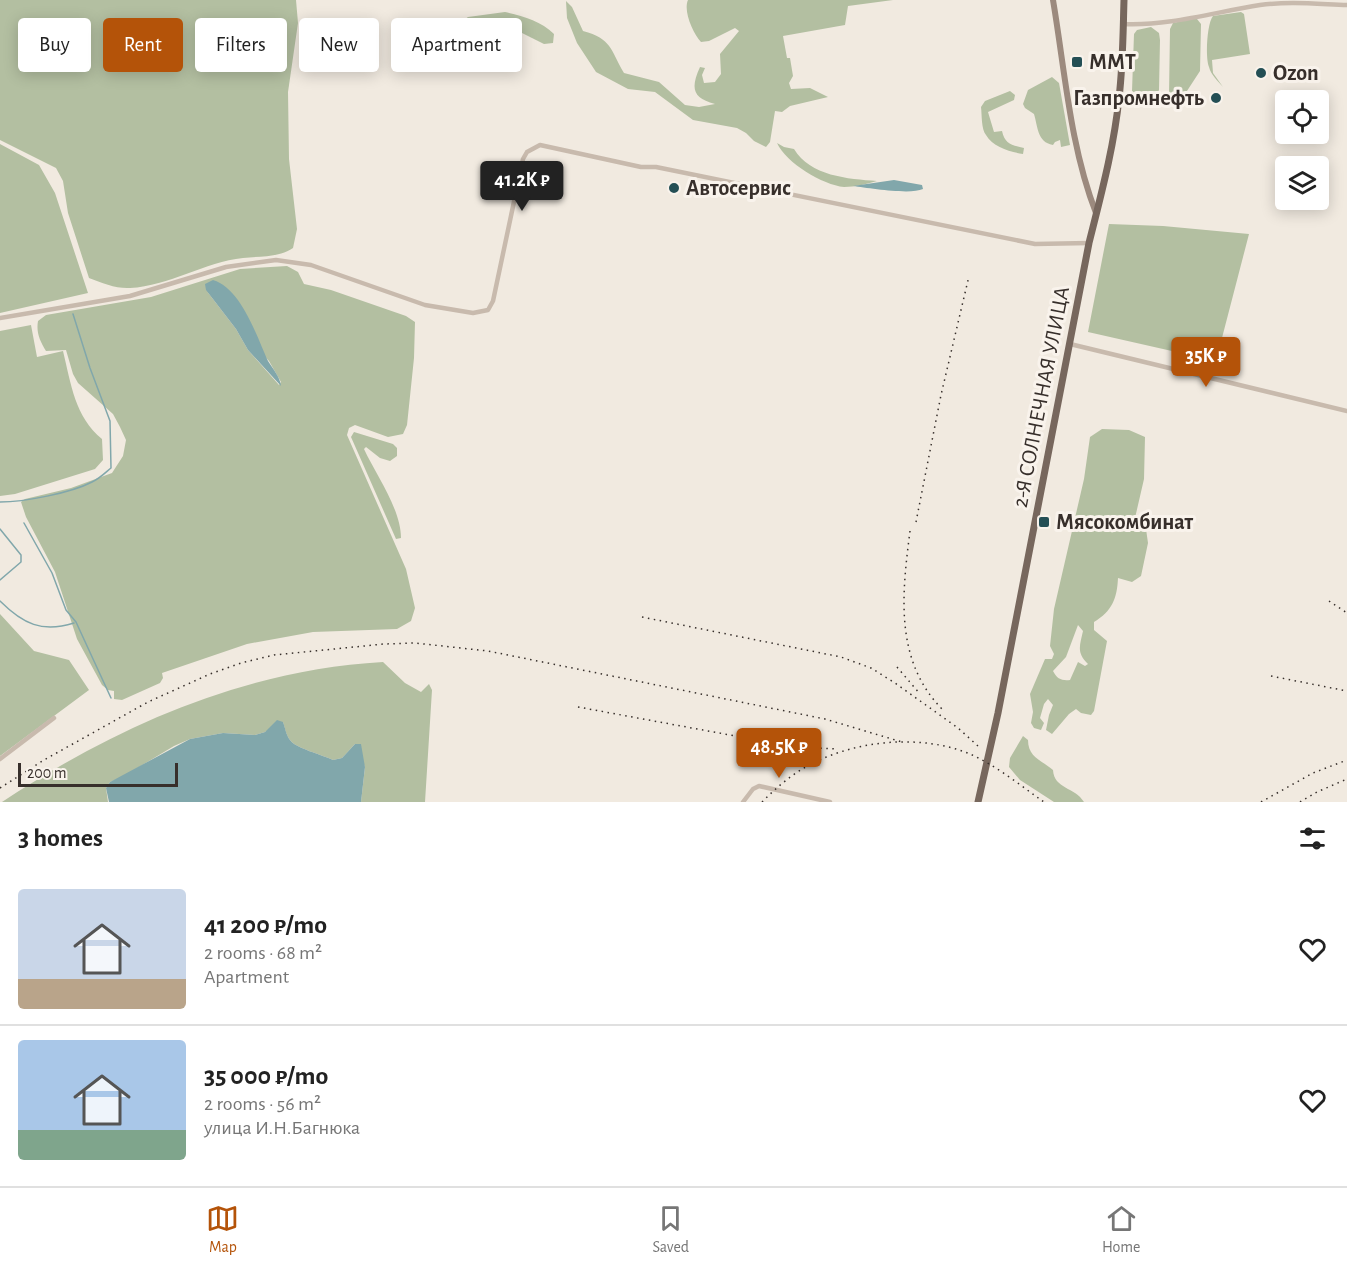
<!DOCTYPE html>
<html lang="en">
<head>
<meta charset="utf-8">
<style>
  :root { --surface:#fff; --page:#f2f2f2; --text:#222; --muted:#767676; --line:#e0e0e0; --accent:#b45309 }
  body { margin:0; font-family:"Alegreya Sans",sans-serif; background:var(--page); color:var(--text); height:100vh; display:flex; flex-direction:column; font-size:22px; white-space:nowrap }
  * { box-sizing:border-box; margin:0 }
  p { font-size:20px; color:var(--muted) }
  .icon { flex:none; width:33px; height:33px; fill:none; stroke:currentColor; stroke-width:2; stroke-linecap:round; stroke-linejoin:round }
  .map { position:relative; height:802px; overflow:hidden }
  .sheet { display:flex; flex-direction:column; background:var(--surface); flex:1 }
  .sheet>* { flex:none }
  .banner { position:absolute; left:18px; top:18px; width:600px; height:54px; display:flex; gap:12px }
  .buttons { position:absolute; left:1275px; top:90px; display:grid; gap:12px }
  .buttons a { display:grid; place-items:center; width:54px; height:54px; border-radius:6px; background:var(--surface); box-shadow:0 3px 15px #0003; font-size:30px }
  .scale { position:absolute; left:18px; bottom:15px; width:160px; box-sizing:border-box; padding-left:6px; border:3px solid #372f2b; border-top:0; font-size:16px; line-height:21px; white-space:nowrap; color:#372f2b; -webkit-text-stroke:4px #f9f3ec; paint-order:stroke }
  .price { position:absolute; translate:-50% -51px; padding:0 14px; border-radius:6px; background:var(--accent); color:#fff; font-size:20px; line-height:39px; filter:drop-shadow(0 2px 3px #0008) }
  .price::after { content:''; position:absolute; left:50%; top:36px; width:18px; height:14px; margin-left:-9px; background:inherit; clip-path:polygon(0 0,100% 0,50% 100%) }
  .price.current { background:#222; color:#fff }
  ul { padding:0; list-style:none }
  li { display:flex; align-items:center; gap:18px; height:150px; padding:0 18px }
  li+li { border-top:2px solid var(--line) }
  li span { display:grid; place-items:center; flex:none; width:168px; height:120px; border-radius:6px; color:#555 }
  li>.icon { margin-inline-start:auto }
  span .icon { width:72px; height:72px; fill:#fffc; stroke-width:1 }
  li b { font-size:26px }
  h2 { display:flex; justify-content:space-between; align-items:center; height:72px; padding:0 18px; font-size:26px }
  .chip { padding:0 21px; border-radius:6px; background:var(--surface); box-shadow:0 3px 15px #0003; font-size:21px; line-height:54px }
  .chip.current { background:var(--accent); color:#fff }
  .tabs { display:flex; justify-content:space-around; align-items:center; height:84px; border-top:2px solid var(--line); background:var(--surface); font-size:16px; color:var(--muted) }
  .tabs a { display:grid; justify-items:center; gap:3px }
  .tabs .current { color:var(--accent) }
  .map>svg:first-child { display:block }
</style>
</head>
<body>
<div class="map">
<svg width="1347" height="802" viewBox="0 0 1347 802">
  <rect width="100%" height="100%" fill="#f1eae0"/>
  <path fill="#b3bfa1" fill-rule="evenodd" d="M 0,0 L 296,0 L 298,23 L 288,92 L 289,159 L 297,229 L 293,248 C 278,258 260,256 243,258 C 205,262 169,286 130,288 C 117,289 102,283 89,278 L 68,213 L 63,181 L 56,168 L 0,140 Z
    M 688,0 L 893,0 L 848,6 L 845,25 L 783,36 L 787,58 L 790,58 L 793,76 L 789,83 L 791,89 L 810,88 L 828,97 L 790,106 L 782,112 L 775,111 L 770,142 L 766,147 L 754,141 L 746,133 L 737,128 L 693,120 L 655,92 L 628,89 L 596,72 L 577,43 L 567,18 L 566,1 L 572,7 L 583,31 C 612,39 610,49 624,73 L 659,82 L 685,105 L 699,107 L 715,104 C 693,98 690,89 700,67 L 705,68 L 702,75 L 704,83 L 715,82 L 721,74 L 720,54 L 739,31 L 735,28 L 709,41 L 701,42 C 693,33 683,11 688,0 Z
    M 505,12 C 523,16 541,21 554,34 L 553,43 L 544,44 L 520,32 L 466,29 L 461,22 L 468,17 Z
    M 1241,12 L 1244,14 L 1250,54 L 1212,60 L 1213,73 L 1223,87 C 1218,81 1211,75 1209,67 C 1205,58 1207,23 1213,16 Z
    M 1191,19 L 1197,19 L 1201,24 L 1200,71 L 1185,94 L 1169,96 L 1170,29 L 1173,23 Z
    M 1151,27 L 1159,33 L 1160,40 L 1159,90 L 1156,96 L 1136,96 L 1132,91 L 1134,34 L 1137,30 Z
    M 1052,77 L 1059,83 L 1070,145 L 1061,147 L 1060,140 L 1055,142 L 1053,145 C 1037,142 1038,127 1034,114 L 1025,108 L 1023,104 L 1028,90 Z
    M 1010,91 L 1015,95 L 1014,100 L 988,112 L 994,132 L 1002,131 C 1005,144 1011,145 1024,148 L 1023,154 C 1010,152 993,147 986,135 C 981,129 982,115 981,107 L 985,101 Z
    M 777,143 L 784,147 L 794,149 C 810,176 848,179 877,181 C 866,184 855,187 844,187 C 823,185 786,163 777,143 Z
    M 0,144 L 39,165 L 55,193 L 88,293 L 0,313 Z
    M 1109,224 L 1163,226 L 1249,234 L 1216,361 L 1088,332 Z
    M 287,266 L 298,272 L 304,284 L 331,290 L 406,316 L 415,322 L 414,358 L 407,425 L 403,434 L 388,437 L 355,425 L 349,428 L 347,435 L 406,569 L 415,608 L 411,621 L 397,629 L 313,632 L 247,644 L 162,673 L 163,678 L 160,683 L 122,700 L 114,699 L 114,691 L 108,690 L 102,685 L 77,639 L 55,572 L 26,517 L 21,502 L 25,499 L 71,488 L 112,473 L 123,456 L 126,440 L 120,427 L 113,414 L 78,383 L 73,374 L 66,350 L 46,351 C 40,341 36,333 38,321 L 46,315 L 151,297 L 240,269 ZM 206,290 L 269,361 L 281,382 L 279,385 L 248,350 L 236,329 Z
    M 31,325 L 37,357 L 63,351 C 71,384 75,417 102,439 L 103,460 L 95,469 L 15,494 L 0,496 L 0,331 Z
    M 1102,429 L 1129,430 L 1145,437 L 1144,479 L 1135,518 L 1146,529 L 1148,543 L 1141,576 L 1132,582 L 1118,578 C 1117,599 1112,611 1094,622 L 1094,630 L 1107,641 L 1094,711 L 1091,715 L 1081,713 L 1076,709 L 1069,714 L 1052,734 L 1046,730 L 1049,715 L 1053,705 L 1048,699 L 1044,704 L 1040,718 L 1044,723 L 1041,730 L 1034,728 L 1031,723 L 1033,712 L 1030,694 L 1045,659 L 1052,659 L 1054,654 L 1050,646 L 1054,609 L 1084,479 L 1090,437 ZM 1078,625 L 1083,631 C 1080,645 1076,653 1088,664 L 1085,666 L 1078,662 L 1070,680 C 1062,681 1057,679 1053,671 L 1066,657 Z
    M 354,432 L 393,444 L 397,448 L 397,456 L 390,461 L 380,458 L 366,447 L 364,449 C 376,475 401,509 401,538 L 396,539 L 351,437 Z
    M 0,614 L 34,651 L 69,660 L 89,690 L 0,756 Z
    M 383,662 L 405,683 L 421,692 L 429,684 L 432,690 L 425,802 L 361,802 L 365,767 L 355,744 L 342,758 L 333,760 C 323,755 295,748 290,740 C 286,735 285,728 283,722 L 265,732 L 255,735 L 223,733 L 190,739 L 174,746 L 124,776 L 110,782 L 106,788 L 108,802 L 2,802 C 117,726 243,670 383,662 Z
    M 1023,736 L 1028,740 C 1028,757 1041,760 1053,770 C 1054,789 1075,787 1084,802 L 1054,802 L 1020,780 L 1009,767 L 1010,758 Z"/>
  <path fill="#81a7ab" d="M 894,180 L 922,185 L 923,189 C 910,195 869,188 853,186 Z
    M 213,280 C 241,288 257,337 268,361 C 273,369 280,377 281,386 L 248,350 L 236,329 L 206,290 L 205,284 Z
    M 277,720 L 283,722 C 285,727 286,735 290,740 C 295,748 323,755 333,760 L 342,758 L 355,744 L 361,744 L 365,767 L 361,802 L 109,802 L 106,788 L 110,782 L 190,739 L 223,733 L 255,735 L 265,732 Z"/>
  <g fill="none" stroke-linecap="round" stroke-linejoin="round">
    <path stroke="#81a7ab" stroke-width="1.5" d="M 0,502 C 24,502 71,493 92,482 C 99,479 105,473 111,468 L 110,421 L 90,368 L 73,314
      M 24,523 L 52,573 L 66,610 L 76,622 L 111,698
      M 0,529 L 21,555 L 21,562 L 0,580
      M 0,601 C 23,624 42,633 74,623"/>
    <path stroke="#c8baad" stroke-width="4.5" d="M 1124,24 C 1169,26 1215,12 1260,5 C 1289,1 1318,4 1347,5
      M 0,318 L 130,296 L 226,267 L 276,260 L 311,265 L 425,305 L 473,313 L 488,310 L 493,301 L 523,159 L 527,152 L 540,145 L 641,167 L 656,167 L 1035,244 L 1089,243
      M 1070,344 L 1347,411
      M 0,759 L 54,718
      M 743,802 L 753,789 L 759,786 L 830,802"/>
    <path stroke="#9c8a7e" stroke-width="6" d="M 1053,0 C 1065,71 1070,146 1096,213"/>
    <path stroke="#77675d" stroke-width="7" d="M 978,802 L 998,713 L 1089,243 C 1101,195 1114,147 1119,98 C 1123,65 1123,33 1124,0"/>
    <path stroke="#372f2b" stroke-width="1.5" stroke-dasharray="1.5 4.5" stroke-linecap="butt" d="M 916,522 L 941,395 L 969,276
      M 910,531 C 902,594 894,661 943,710
      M 1329,601 L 1347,613
      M 642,617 L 841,657 L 871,668 L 895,683 L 958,728 L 978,746
      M 897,667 L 920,694
      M 1271,676 L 1347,691
      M 578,707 L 795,747 L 837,749
      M 0,788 L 44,760 L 148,702 L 210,674 L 241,663 L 274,655 L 384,644 L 415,643 L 488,651 L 825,719 L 902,742
      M 762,802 C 777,787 793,773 813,763 C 859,740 922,734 970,754 C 997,766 1021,786 1044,802
      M 1261,802 L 1313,773 L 1347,760
      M 1300,802 L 1317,792 L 1347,779"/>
  </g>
  <g fill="#244f55" stroke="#f9f3ec" stroke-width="2">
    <rect x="1071" y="56" width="12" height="12" rx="3"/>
    <circle cx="1261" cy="73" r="6"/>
    <circle cx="1216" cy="98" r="6"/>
    <circle cx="674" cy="188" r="6"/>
    <rect x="1038" y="516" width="12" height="12" rx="3"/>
  </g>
  <g text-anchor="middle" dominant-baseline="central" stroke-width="6" stroke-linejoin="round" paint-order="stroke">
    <g font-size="22" font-weight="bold" fill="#372f2b" stroke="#f9f3ec" text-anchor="start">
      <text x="1089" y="62">ММТ</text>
      <text x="1273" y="73">Ozon</text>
      <text x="1204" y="98" text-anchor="end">Газпромнефть</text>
      <text x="686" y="188">Автосервис</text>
      <text x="1056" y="522">Мясокомбинат</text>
    </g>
    <g font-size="22" fill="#372f2b" stroke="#f9f3ec">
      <text transform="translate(1041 397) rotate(-79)">2-Я СОЛНЕЧНАЯ УЛИЦА</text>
    </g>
  </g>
</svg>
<div class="buttons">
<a><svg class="icon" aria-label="locate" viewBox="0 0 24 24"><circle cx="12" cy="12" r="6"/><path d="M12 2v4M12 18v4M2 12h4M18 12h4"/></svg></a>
<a><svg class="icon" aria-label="layers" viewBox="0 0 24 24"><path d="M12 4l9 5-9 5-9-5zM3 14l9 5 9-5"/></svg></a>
</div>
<div class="scale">200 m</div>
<b class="price current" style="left:522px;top:212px">41.2K ₽</b>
<b class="price" style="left:1206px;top:388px">35K ₽</b>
<b class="price" style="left:779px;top:779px">48.5K ₽</b>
<div class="banner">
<a class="chip">Buy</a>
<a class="chip current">Rent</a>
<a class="chip">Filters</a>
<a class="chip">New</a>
<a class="chip">Apartment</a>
</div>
</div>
<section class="sheet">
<h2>3 homes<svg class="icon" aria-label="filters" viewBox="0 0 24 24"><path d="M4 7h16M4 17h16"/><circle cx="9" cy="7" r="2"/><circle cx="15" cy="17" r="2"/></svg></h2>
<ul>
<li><span style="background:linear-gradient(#c9d6e8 75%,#b9a48a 0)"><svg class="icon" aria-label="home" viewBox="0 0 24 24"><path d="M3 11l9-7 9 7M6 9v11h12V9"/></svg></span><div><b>41 200 ₽/mo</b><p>2 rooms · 68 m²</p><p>Apartment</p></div><svg class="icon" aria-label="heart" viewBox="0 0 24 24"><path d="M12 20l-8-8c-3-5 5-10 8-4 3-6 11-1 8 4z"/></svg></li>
<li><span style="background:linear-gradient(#a9c7e8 75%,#7fa58c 0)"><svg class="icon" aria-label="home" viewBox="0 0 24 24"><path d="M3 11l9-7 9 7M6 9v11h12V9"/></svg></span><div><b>35 000 ₽/mo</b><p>2 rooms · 56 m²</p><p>улица И.Н.Багнюка</p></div><svg class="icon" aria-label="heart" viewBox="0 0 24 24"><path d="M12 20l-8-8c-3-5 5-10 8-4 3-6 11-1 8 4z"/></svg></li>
</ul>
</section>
<nav class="tabs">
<a class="current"><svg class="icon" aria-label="map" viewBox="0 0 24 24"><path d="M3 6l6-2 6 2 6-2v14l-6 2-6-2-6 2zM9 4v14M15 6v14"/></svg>Map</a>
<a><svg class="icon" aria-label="saved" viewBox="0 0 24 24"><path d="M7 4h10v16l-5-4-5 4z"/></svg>Saved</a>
<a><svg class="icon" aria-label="home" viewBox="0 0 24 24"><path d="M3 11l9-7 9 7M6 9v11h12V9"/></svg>Home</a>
</nav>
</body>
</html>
